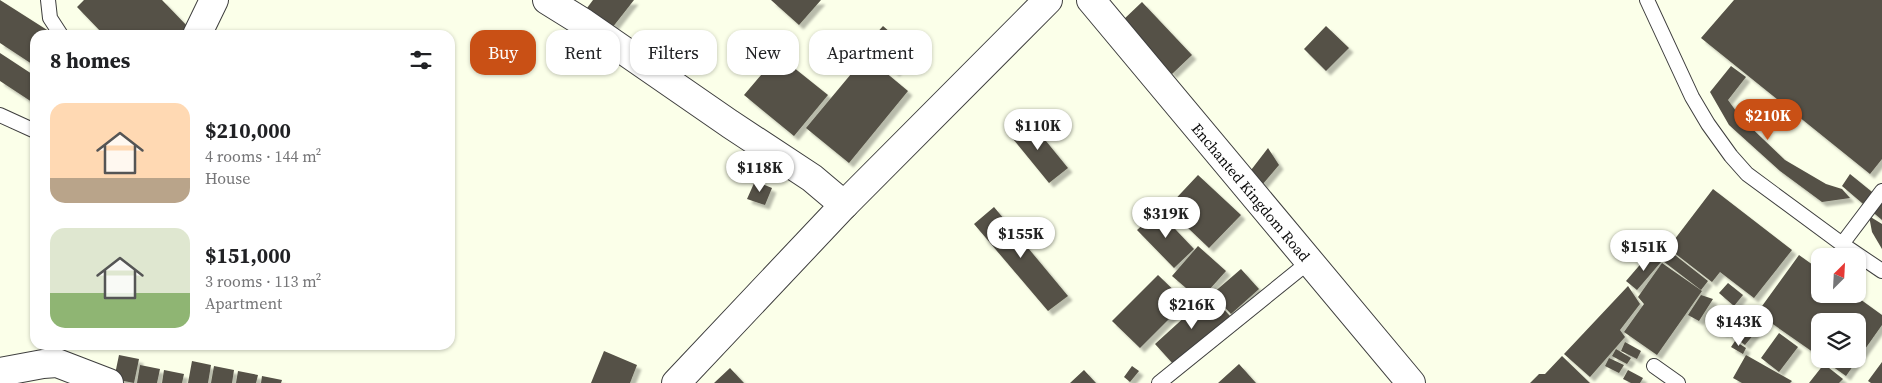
<!DOCTYPE html>
<html lang="en">
<head>
<meta charset="utf-8">
<style>
  :root { --surface:#fff; --page:#f2f2f2; --text:#202124; --muted:#757577; --accent:#c95015 }
  body { margin:0; font-family:"Source Serif 4",serif; background:var(--page); color:var(--text); height:100vh; display:flex; flex-direction:column; font-size:19px; white-space:nowrap }
  * { box-sizing:border-box; margin:0 }
  p { font-size:16px; color:var(--muted) }
  .icon { flex:none; width:28px; height:28px; fill:none; stroke:currentColor; stroke-width:2; stroke-linecap:round; stroke-linejoin:round }
  .map { position:relative; flex:1; overflow:hidden }
  .details { position:absolute; left:30px; top:30px; width:425px; height:320px; display:flex; flex-direction:column; background:var(--surface); border-radius:15px; box-shadow:0 1px 4px #0004 }
  .details>* { flex:none }
  .hud { position:absolute; left:470px; top:30px; width:475px; height:45px; display:flex; gap:10px }
  .needle { width:32px; rotate:24deg }
  .controls { position:absolute; left:1811px; top:248px; display:grid; gap:10px }
  .controls a { display:grid; place-items:center; width:55px; height:55px; border-radius:10px; background:var(--surface); box-shadow:0 1px 4px #0004; font-size:25px }
  .price { position:absolute; translate:-50% -42px; padding:0 11px; border-radius:18px; background:#fff; color:#222; font-size:16px; line-height:32px; filter:drop-shadow(0 1px 2px #0008) }
  .price::after { content:''; position:absolute; left:50%; top:30px; width:15px; height:11px; margin-left:-8px; background:inherit; clip-path:polygon(0 0,100% 0,50% 100%) }
  .price.selected { background:var(--accent); color:#fff }
  ul { padding:0; list-style:none }
  li { display:flex; align-items:center; gap:15px; height:125px; padding:0 20px }
  li span { display:grid; place-items:center; flex:none; width:140px; height:100px; border-radius:15px; color:#555 }
  li>.icon { margin-inline-start:auto }
  span .icon { width:60px; height:60px; fill:#fffc; stroke-width:1 }
  li b { font-size:21px }
  h2 { display:flex; justify-content:space-between; align-items:center; height:60px; padding:0 20px; font-size:21px }
  .pill { padding:0 18px; border-radius:15px; background:var(--surface); box-shadow:0 1px 4px #0004; font-size:18px; line-height:45px }
  .pill.selected { background:var(--accent); color:#fff }
  .map>svg:first-child { display:block }
</style>
</head>
<body>
<div class="map">
<svg width="1882" height="383" viewBox="0 0 1882 383">
  <defs>
    <filter id="shadow"><feDropShadow dx="4.5" dy="4.5" stdDeviation="1" flood-color="#0004"/></filter>
  </defs>
  <rect width="100%" height="100%" fill="#fbffe9"/>
  <path fill="#555146" filter="url(#shadow)" d="M 0,0 L 55,35 L 35,35 L 35,66 L 0,43 Z
    M 84,0 L 162,0 L 191,30 L 185,35 L 104,35 L 77,7 Z
    M 593,0 L 634,0 L 612,28 L 587,8 Z
    M 771,0 L 821,0 L 799,25 Z
    M 1734,0 L 1882,0 L 1882,159 L 1870,174 L 1701,38 Z
    M 1142,2 L 1192,55 L 1172,74 L 1122,21 Z
    M 883,26 L 912,51 L 895,72 L 865,46 Z
    M 1326,26 L 1349,48 L 1326,71 L 1304,49 Z
    M 0,53 L 35,76 L 35,104 L 0,81 Z
    M 778,55 L 828,95 L 794,136 L 744,95 Z
    M 866,56 L 908,91 L 849,163 L 806,128 Z
    M 1731,66 L 1746,77 L 1728,100 L 1741,118 L 1785,160 L 1826,184 L 1842,189 L 1850,198 L 1822,202 L 1780,171 L 1729,125 L 1710,92 Z
    M 1028,119 L 1068,168 L 1049,183 L 1009,134 Z
    M 1268,148 L 1279,165 L 1262,185 L 1248,174 Z
    M 1850,174 L 1882,200 L 1882,220 L 1842,186 Z
    M 1198,175 L 1241,215 L 1209,248 L 1167,208 Z
    M 755,181 L 772,188 L 765,205 L 747,199 Z
    M 1713,189 L 1792,250 L 1754,298 L 1720,272 L 1712,282 L 1668,248 Z
    M 994,207 L 1068,296 L 1048,311 L 974,224 Z
    M 1158,211 L 1194,249 L 1174,268 L 1137,230 Z
    M 1869,216 L 1882,224 L 1882,249 L 1872,232 Z
    M 1198,246 L 1226,271 L 1200,300 L 1172,276 Z
    M 1666,248 L 1708,281 L 1701,290 L 1659,258 Z
    M 1650,253 L 1661,262 L 1637,290 L 1626,281 Z
    M 1799,255 L 1820,270 L 1820,294 L 1853,294 L 1882,315 L 1882,325 L 1846,376 L 1822,359 L 1858,359 L 1858,321 L 1820,321 L 1820,357 L 1757,313 Z
    M 1662,263 L 1702,291 L 1657,355 L 1624,332 L 1644,304 L 1638,297 Z
    M 1241,269 L 1259,289 L 1231,314 L 1212,294 Z
    M 1158,275 L 1186,302 L 1140,348 L 1112,321 Z
    M 1728,283 L 1743,295 L 1734,306 L 1719,293 Z
    M 1628,286 L 1640,304 L 1620,330 L 1625,337 L 1590,377 L 1564,354 Z
    M 1210,294 L 1230,316 L 1174,365 L 1155,344 Z
    M 1701,295 L 1713,299 L 1699,321 L 1688,315 Z
    M 1726,306 L 1737,313 L 1724,333 L 1712,326 Z
    M 1746,308 L 1764,322 L 1745,345 L 1727,331 Z
    M 1779,333 L 1798,347 L 1779,372 L 1761,358 Z
    M 1735,341 L 1746,348 L 1743,354 L 1731,347 Z
    M 1625,342 L 1641,351 L 1637,359 L 1621,351 Z
    M 1616,349 L 1631,358 L 1627,364 L 1612,356 Z
    M 604,351 L 637,365 L 630,383 L 591,383 Z
    M 119,355 L 139,359 L 134,383 L 114,379 Z
    M 1746,355 L 1792,381 L 1790,383 L 1742,383 L 1733,378 Z
    M 1562,356 L 1590,383 L 1530,383 L 1539,374 L 1545,374 Z
    M 1609,358 L 1624,365 L 1619,373 L 1605,366 Z
    M 192,361 L 211,365 L 208,383 L 188,383 Z
    M 1882,362 L 1882,383 L 1871,383 L 1868,381 Z
    M 1239,364 L 1256,383 L 1218,383 Z
    M 1824,364 L 1843,379 L 1839,383 L 1809,383 Z
    M 140,365 L 160,369 L 157,383 L 137,383 Z
    M 214,366 L 234,370 L 232,383 L 211,383 Z
    M 1132,366 L 1139,371 L 1130,382 L 1124,377 Z
    M 730,368 L 744,383 L 714,383 Z
    M 164,370 L 184,374 L 182,383 L 162,383 Z
    M 1084,370 L 1096,383 L 1070,383 Z
    M 1628,370 L 1643,378 L 1640,383 L 1631,383 L 1623,379 Z
    M 238,371 L 258,375 L 256,383 L 236,383 Z
    M 262,376 L 282,380 L 281,383 L 261,383 Z"/>
  <g fill="none" stroke-linecap="round" stroke-linejoin="round">
    <defs>
      <path id="lane" d="M 48,0 L 50,18 L 61,35
        M 1647,0 L 1692,97 L 1708,124 L 1731,156 L 1747,174 L 1842,244 L 1882,271
        M 0,115 L 35,131
        M 1842,244 L 1882,191
        M 1654,366 L 1678,383
        M 1159,383 L 1310,261"/>
      <g id="street">
        <path d="M 547,0 L 584,23 L 730,124 L 812,178 L 844,205"/>
        <path id="s1" d="M 1091,0 L 1411,383"/>
        <path d="M 197,35 L 214,0"/>
        <path d="M 0,372 L 43,364 L 57,363 L 109,383"/>
        <path d="M 676,383 L 844,205 L 1048,0"/>
      </g>
    </defs>
    <use href="#lane" stroke="#3e3e3e" stroke-width="16"/>
    <use href="#street" stroke="#3e3e3e" stroke-width="30"/>
    <use href="#lane" stroke="#fff" stroke-width="14"/>
    <use href="#street" stroke="#fff" stroke-width="28"/>
  </g>
  <g text-anchor="middle" dominant-baseline="central" stroke-width="5" stroke-linejoin="round" paint-order="stroke">
    <g font-size="15" fill="#0b0b0b" stroke="#fff">
      <text stroke="none"><textPath href="#s1" startOffset="250">Enchanted Kingdom Road</textPath></text>
    </g>
  </g>
</svg>
<div class="controls">
<a><svg class="needle" viewBox="-14 -14 28 28"><path d="M0-13l5 13h-10z" fill="#e53935"/><path d="M0 13l5-13h-10z" fill="#757577"/></svg></a>
<a><svg class="icon" aria-label="layers" viewBox="0 0 24 24"><path d="M12 4l9 5-9 5-9-5zM3 14l9 5 9-5"/></svg></a>
</div>
<b class="price selected" style="left:1768px;top:141px">$210K</b>
<b class="price" style="left:1038px;top:151px">$110K</b>
<b class="price" style="left:760px;top:193px">$118K</b>
<b class="price" style="left:1166px;top:239px">$319K</b>
<b class="price" style="left:1021px;top:259px">$155K</b>
<b class="price" style="left:1644px;top:272px">$151K</b>
<b class="price" style="left:1192px;top:330px">$216K</b>
<b class="price" style="left:1739px;top:347px">$143K</b>
<div class="hud">
<a class="pill selected">Buy</a>
<a class="pill">Rent</a>
<a class="pill">Filters</a>
<a class="pill">New</a>
<a class="pill">Apartment</a>
</div>
<section class="details">
<h2>8 homes<svg class="icon" aria-label="filters" viewBox="0 0 24 24"><path d="M4 7h16M4 17h16"/><circle cx="9" cy="7" r="2"/><circle cx="15" cy="17" r="2"/></svg></h2>
<ul>
<li><span style="background:linear-gradient(#ffd9b3 75%,#b9a48a 0)"><svg class="icon" aria-label="home" viewBox="0 0 24 24"><path d="M3 11l9-7 9 7M6 9v11h12V9"/></svg></span><div><b>$210,000</b><p>4 rooms · 144 m²</p><p>House</p></div></li>
<li><span style="background:linear-gradient(#dfe7d0 65%,#8fb573 0)"><svg class="icon" aria-label="home" viewBox="0 0 24 24"><path d="M3 11l9-7 9 7M6 9v11h12V9"/></svg></span><div><b>$151,000</b><p>3 rooms · 113 m²</p><p>Apartment</p></div></li>
</ul>
</section>
</div>
</body>
</html>
